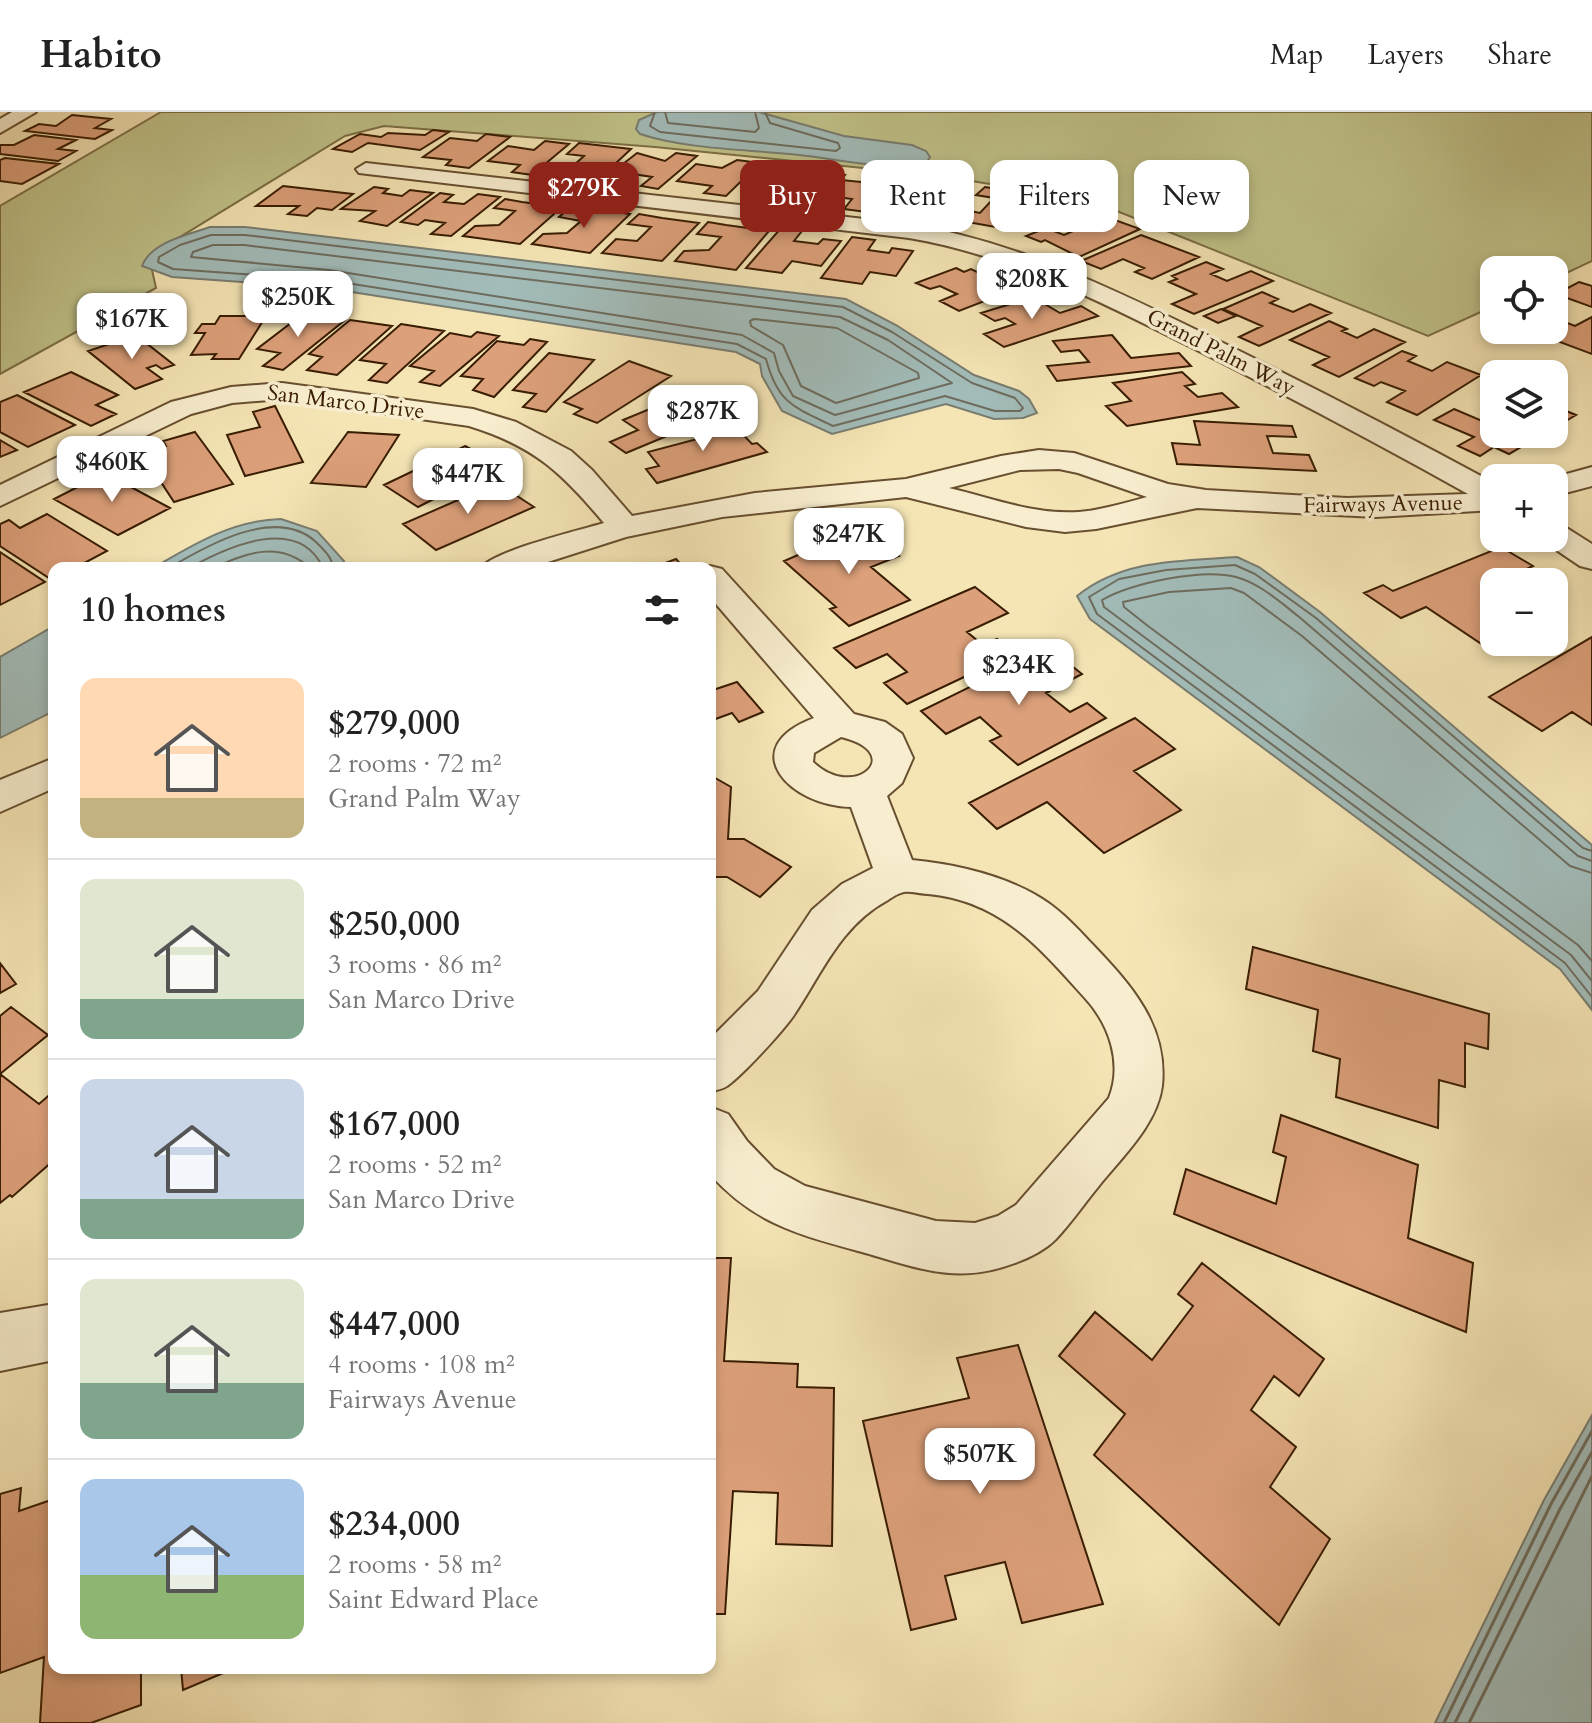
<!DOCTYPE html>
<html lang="en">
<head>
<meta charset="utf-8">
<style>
  :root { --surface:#fff; --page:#f2f2f2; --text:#222; --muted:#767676; --line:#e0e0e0; --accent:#8f2418 }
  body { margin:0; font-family:Cardo,serif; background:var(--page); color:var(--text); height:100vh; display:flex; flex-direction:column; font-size:30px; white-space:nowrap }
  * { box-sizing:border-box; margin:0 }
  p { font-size:26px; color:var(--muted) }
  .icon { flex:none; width:44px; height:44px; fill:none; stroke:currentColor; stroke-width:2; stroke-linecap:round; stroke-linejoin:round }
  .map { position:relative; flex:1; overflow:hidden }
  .side { position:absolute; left:48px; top:450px; width:668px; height:1112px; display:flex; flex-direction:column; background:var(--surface); border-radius:16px; box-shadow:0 4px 12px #0003 }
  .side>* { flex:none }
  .guide { position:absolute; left:740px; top:48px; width:732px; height:72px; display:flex; gap:16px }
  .controls { position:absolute; left:1480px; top:144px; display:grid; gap:16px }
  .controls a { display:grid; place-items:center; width:88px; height:88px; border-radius:16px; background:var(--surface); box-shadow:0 4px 12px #0003; font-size:40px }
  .price { position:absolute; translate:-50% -68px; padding:0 18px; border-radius:16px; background:#fff; color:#222; font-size:26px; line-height:52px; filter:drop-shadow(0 2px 4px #0008) }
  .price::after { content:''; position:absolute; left:50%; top:48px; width:24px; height:18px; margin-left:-12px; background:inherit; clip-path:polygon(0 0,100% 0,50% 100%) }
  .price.current { background:var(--accent); color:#fff }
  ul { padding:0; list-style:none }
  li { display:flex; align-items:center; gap:24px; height:200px; padding:0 32px }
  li+li { border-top:2px solid var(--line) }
  li span { display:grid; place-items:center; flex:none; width:224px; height:160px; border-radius:16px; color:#555 }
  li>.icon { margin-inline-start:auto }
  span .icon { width:96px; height:96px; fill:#fffc; stroke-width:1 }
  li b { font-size:34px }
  h2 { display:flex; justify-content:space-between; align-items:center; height:96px; padding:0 32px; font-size:34px }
  .tag { padding:0 28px; border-radius:16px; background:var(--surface); box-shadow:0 4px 12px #0003; font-size:28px; line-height:72px }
  .tag.current { background:var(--accent); color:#fff }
  header { display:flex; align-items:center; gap:48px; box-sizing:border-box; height:112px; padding:0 40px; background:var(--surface); border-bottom:2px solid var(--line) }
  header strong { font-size:38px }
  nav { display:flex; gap:44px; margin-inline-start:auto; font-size:28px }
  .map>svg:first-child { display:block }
</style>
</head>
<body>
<header>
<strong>Habito</strong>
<nav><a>Map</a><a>Layers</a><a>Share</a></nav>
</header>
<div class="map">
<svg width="1592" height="1611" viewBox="0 0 1592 1611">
  <rect width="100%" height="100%" fill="#f5e5b5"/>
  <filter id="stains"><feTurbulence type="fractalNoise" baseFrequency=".0025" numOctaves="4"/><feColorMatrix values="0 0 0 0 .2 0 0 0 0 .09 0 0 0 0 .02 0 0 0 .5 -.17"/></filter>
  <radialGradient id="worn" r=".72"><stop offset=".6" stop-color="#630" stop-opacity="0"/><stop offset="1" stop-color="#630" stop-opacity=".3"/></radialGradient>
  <path fill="#c1c38a" stroke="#7d7046" stroke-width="2" d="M 161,0 L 1592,0 L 1592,149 L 1554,167 L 1554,158 L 1494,158 L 1494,194 L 1428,224 L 1092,89 L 942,64 L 655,35 L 384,14 L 345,24 L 149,144 L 156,176 L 0,262 L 0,94 Z"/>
  <path fill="#a2bcb9" stroke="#787c70" stroke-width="2" d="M 657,0 L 759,0 L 844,24 L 912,33 L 926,39 L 930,45 L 927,50 C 888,60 838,47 799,43 C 747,37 690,38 640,22 L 636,17 L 639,8 Z
    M 210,115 L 245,115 L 846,187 L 896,213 L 974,263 L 1019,279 L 1029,287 L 1037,301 L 1023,306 L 994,307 L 946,292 L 832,322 L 782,299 L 762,264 L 760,252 L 736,240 L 326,176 L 172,165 L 142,154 C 151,130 187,123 210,115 Z
    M 281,407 L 317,419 L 344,449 L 339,456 L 153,456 C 194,432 233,408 281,407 Z
    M 1237,445 L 1259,455 L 1320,500 L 1592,733 L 1592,898 L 1560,857 L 1090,507 L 1077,484 C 1122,447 1181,449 1237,445 Z
    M 54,514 L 54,599 L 0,626 L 0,545 Z
    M 1592,1303 L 1592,1611 L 1435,1611 L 1544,1388 Z"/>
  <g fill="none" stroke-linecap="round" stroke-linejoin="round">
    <path stroke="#6e6c5e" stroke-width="2" d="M 655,0 L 650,14 L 660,20 L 836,39 L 840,36 L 838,31 L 770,11 L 765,0
      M 665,0 L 668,11 L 755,20 L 759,16 L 755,0
      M 211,123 L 245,123 L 843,195 L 892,220 L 972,271 L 1015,286 L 1023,296 L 1020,299 L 995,299 L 945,284 L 833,314 C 794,295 778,292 766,247 L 737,232 L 327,168 L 173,157 L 158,150 L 159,145 L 180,133 Z
      M 213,133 L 244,133 L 840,205 L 888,228 L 952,271 L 835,303 L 793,284 L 779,259 L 774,241 L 742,223 L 329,158 L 191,145 L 193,140 Z
      M 754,207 L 837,216 L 918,261 L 919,266 L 836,291 L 801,274 L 783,233 L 751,214 L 750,209 Z
      M 169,456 C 206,434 276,393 316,430 C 324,438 332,445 333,456
      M 189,456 C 225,436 298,401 323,456
      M 213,456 C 247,441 279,428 310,456
      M 1592,739 L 1583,736 L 1316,506 L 1255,462 L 1235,453 L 1166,458 L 1119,467 L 1089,485 L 1097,502 L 1565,851 L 1592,885
      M 1592,749 L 1578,744 L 1298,504 C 1280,490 1259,471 1236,465 C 1202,456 1132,471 1102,488 L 1104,495 L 1571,843 L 1592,869
      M 1592,761 L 1570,754 L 1302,524 L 1244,481 L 1231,476 L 1169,480 L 1123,490 L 1124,495 L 1148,514 L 1578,833 L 1592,849"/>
    <path stroke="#6e6c5e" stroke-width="3" d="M 1444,1611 L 1551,1392 L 1592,1319
      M 1455,1611 L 1560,1397 L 1592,1340
      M 1469,1611 L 1592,1364"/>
  </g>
  <path fill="#dca07a" stroke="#391d02" stroke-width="2" d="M 72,3 L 111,7 L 95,16 L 112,18 L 95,27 L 25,19 L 39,12 L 56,14 Z
    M 433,18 L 449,20 L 420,38 L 368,31 L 352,40 L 333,37 L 360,22 L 381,25 L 388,21 L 425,23 Z
    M 486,22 L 510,25 L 469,56 L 446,53 L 451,48 L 423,45 L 450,26 L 477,29 Z
    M 34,23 L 76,28 L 58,37 L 76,39 L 58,49 L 0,42 L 0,33 L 14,33 Z
    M 545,29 L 569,32 L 532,63 L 512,60 L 520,53 L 488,49 L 508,34 L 534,38 Z
    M 579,31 L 631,37 L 599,67 L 543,63 L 555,52 L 573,54 L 584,44 L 567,42 Z
    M 637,41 L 665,49 L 676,41 L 697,44 L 658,77 L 641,74 L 652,65 L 614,59 Z
    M 5,46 L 59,52 L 22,72 L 0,69 L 0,48 Z
    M 737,48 L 760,51 L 726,84 L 704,81 L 712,74 L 677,69 L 696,52 L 722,56 Z
    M 794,55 L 823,58 L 797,91 L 774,89 L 781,80 L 743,79 L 761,58 L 789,62 Z
    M 830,61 L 845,63 L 841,68 L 861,70 L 868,61 L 891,63 L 866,100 L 844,97 L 852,87 L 829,84 L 822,92 L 806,90 Z
    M 929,68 L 957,72 L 938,107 L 914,105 L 918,97 L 880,93 L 892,73 L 924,77 Z
    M 283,74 L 353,82 L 332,98 L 317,96 L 307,104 L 288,102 L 299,94 L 256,94 Z
    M 374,75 L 388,77 L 383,81 L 402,84 L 410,78 L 433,81 L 387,114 L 360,109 L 375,99 L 341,97 Z
    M 985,75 L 1042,85 L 1012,118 L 951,107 L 960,97 L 980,101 L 994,86 L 976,83 Z
    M 440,81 L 453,83 L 444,90 L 464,92 L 478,82 L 500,85 L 451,124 L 431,122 L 445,111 L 425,108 L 418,113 L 401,110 Z
    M 505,87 L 522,90 L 562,95 L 520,132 L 463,124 L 475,114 L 499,113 L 515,99 L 494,96 Z
    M 572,94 L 630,102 L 590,141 L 532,132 L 543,122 L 567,121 L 581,109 L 559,105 Z
    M 1090,99 L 1140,117 L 1079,145 L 1045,128 L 1041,130 L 1026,124 L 1046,116 L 1064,123 L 1085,114 L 1077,111 L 1086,108 L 1077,104 Z
    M 639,102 L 662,106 L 699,111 L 662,149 L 602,141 L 616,127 L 637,129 L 651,115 L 628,112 Z
    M 708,110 L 726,113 L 769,119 L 736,158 L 675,149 L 684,139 L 709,138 L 721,125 L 697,122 Z
    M 781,116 L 802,119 L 794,129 L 818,132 L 823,127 L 841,129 L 821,154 L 792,149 L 782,161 L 746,156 Z
    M 1141,123 L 1199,145 L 1152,167 L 1135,160 L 1144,156 L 1123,147 L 1101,157 L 1081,149 Z
    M 852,125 L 875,128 L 868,138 L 889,141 L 892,136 L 913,139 L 896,164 L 870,160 L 862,172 L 821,166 Z
    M 1206,150 L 1223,157 L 1211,162 L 1227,169 L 1251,159 L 1273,169 L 1194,202 L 1172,192 L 1196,182 L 1169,170 L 1177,167 L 1172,164 Z
    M 956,156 L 964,160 L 971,157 L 996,169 L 1018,160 L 1036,169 L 959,199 L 940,189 L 957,182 L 940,174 L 930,177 L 916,171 Z
    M 1579,170 L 1592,174 L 1592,195 L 1556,182 Z
    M 1262,180 L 1278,187 L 1270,191 L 1293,200 L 1310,192 L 1331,201 L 1259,234 L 1239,225 L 1262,214 L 1223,197 Z
    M 1033,185 L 1060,201 L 1081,194 L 1098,204 L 1004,235 L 984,222 L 1015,212 L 1005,206 L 995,209 L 981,201 Z
    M 273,194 L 292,197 L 283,205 L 263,202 Z
    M 1221,197 L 1236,204 L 1218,211 L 1204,204 Z
    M 304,201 L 345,208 L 283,258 L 263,254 L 280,241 L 257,237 Z
    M 220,204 L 266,204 L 239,247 L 212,247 L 216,242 L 191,243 L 205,221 L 195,221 L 202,212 L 215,212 Z
    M 1592,205 L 1592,242 L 1528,218 L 1554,218 L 1554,206 L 1575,214 Z
    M 350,208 L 392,214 L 337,263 L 307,258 L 322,245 L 309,242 Z
    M 1329,209 L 1347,217 L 1342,219 L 1357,226 L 1374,217 L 1405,230 L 1339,265 L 1313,253 L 1329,245 L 1290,228 Z
    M 401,212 L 444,219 L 387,271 L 369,268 L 386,252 L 360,248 Z
    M 477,220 L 499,224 L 440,274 L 420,270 L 434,259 L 410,254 L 450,221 L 471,225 Z
    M 136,223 L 174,253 L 162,257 L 156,253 L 147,256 L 162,267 L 135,277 L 88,239 Z
    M 1112,223 L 1131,246 L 1179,241 L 1191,254 L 1057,269 L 1047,254 L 1089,250 L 1079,238 L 1061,240 L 1053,229 Z
    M 530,227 L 547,230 L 494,285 L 473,278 L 483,267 L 461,264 L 497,229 L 524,233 Z
    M 1402,239 L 1416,244 L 1408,249 L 1432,259 L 1447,250 L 1481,263 L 1417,303 L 1387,290 L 1405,279 L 1381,270 L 1374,274 L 1355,266 Z
    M 549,241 L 594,248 L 546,300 L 523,295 L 536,282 L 513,278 Z
    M 629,249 L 671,264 L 597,311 L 574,302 L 582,297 L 564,290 Z
    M 71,260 L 118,283 L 96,293 L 116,302 L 91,314 L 24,280 Z
    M 1182,260 L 1195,272 L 1185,274 L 1198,285 L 1222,281 L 1238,295 L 1127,314 L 1106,294 L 1131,289 L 1113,271 Z
    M 686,282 L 706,294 L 715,290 L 729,298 L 626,341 L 610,330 L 638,318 L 623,308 Z
    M 17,283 L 75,313 L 28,335 L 0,320 L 0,290 Z
    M 275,294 L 303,350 L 245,364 L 227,323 L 260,315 L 253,300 Z
    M 1554,294 L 1576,303 L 1554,316 Z
    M 1454,297 L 1482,309 L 1494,302 L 1494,322 L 1543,322 L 1509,342 L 1494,335 L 1480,344 L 1458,334 L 1474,325 L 1434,308 Z
    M 728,307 L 752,332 L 757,331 L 767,340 L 657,371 L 646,357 L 659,354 L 648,340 L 720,321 L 711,311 Z
    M 1194,309 L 1292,314 L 1296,325 L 1267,324 L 1273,341 L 1309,343 L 1316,359 L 1177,352 L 1172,331 L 1200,333 Z
    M 195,320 L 233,372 L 174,390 L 142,341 L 166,334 L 163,329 Z
    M 348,320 L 399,323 L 366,375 L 311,371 Z
    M 0,328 L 17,338 L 0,345 Z
    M 465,334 L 480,342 L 489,338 L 509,349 L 418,395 L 384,373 Z
    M 105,361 L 170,396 L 118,423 L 54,387 Z
    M 497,371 L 534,395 L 436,438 L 403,412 Z
    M 47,402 L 107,439 L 75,456 L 54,456 L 52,468 L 0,434 L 0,412 L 9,408 L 20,416 Z
    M 870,421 L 899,444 L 871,455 L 910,488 L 849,514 L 830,497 L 836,495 L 784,449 L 805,440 L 800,436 L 833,423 L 843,431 Z
    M 1501,435 L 1533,454 L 1488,474 L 1494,477 L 1496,530 L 1486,535 L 1426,495 L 1401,506 L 1364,481 L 1383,473 L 1393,479 Z
    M 0,440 L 45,470 L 0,493 Z
    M 676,447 L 684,456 L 652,456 Z
    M 975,475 L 1008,501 L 967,520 L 983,533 L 997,527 L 1015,541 L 907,592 L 884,571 L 907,560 L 887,542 L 856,556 L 834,536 Z
    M 1592,525 L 1592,613 L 1572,600 L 1542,619 L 1489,585 Z
    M 1049,536 L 1082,562 L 1046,581 L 1070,600 L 1087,591 L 1106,606 L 1018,653 L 990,629 L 1001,624 L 980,605 L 946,622 L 921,599 Z
    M 737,570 L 763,600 L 739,610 L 732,601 L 710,609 L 710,575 L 713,578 Z
    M 1135,606 L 1175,637 L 1134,659 L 1181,698 L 1104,741 L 1047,690 L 997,717 L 969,691 Z
    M 710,663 L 731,675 L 728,727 L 744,727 L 791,755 L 760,785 L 727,765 L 710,765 Z
    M 1253,835 L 1489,902 L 1488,937 L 1465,931 L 1465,975 L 1439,968 L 1438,1016 L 1336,985 L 1340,947 L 1313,939 L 1318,898 L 1246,877 Z
    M 0,851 L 16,872 L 0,881 Z
    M 11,895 L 48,923 L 0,962 L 0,904 Z
    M 0,962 L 39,992 L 54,979 L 54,1048 L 12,1085 L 10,1083 L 0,1091 Z
    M 1281,1003 L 1418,1053 L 1408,1126 L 1473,1151 L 1466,1220 L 1174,1102 L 1186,1057 L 1276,1092 L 1286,1045 L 1273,1040 Z
    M 710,1146 L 731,1146 L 724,1249 L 798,1252 L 797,1275 L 834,1276 L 832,1434 L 776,1432 L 778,1381 L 733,1379 L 725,1502 L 710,1502 Z
    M 1202,1151 L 1324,1247 L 1299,1284 L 1274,1264 L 1251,1298 L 1296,1335 L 1270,1375 L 1330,1427 L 1279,1513 L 1094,1343 L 1125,1302 L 1059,1244 L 1095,1200 L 1152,1248 L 1193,1194 L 1178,1182 Z
    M 1018,1233 L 1103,1492 L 1022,1511 L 1005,1450 L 945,1464 L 956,1507 L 911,1518 L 863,1309 L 969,1286 L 957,1246 Z
    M 21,1376 L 19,1399 L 54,1387 L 54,1556 L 141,1556 L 141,1593 L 91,1611 L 40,1611 L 44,1545 L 0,1561 L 0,1382 Z
    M 181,1556 L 235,1556 L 183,1578 Z"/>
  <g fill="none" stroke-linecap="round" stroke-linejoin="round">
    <defs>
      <path id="street" d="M 12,0 L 36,0 L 0,21 L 0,7 Z
        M 366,51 L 909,112 C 1017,130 1111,176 1209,224 C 1305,271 1400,320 1494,371 L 1494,398 L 1376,405 L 1197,396 L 1096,417 L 1065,420 L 1026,415 L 906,385 L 722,405 L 626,425 L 529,456 L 481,456 C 493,439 580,418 604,411 C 562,361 534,334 469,314 L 282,287 L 232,291 L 191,302 L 0,394 L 0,373 L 171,290 L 231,275 L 282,271 L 473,297 L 516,310 L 571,339 L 592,358 L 632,404 L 755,381 L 906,367 L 1001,344 L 1039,338 L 1074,341 L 1168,372 L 1206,378 L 1347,386 L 1468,382 C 1375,330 1280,280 1185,232 C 1095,187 1009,143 909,126 L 359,61 L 356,57 ZM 1059,357 L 1078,361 L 1147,385 C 1125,391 1102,398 1079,400 C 1034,403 992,386 949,376 L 1020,358 Z
        M 1592,355 L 1592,374 L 1554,384 L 1552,366 Z
        M 1554,412 L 1565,415 L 1592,432 L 1592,457 L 1580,454 L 1543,429 L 1541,426 L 1554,426 Z
        M 710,454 L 722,457 L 854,602 L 885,610 L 902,622 L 913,646 L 902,671 L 887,684 L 912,748 C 953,752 998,762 1034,782 C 1058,795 1075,814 1093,833 C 1132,874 1168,914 1162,974 C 1157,1013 1121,1046 1098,1075 C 1084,1092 1071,1111 1056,1127 C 1045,1138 1029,1146 1015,1151 C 958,1173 917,1156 862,1140 C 800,1123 754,1112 710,1062 L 710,995 L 728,1002 L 747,1029 L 774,1057 L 805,1074 L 936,1109 L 975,1111 L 998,1104 L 1016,1093 L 1109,986 C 1123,951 1109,912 1085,886 C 1039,835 1001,789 928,782 C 921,782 911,779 904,780 C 899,781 892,785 888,788 C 841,813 822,861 794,903 C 784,918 741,965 727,974 C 723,977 715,978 710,980 L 710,927 L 758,879 L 812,798 L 842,772 L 873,756 L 851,695 C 790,694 734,636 814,606 L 710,485 L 710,456 L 702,456 ZM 841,625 C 908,641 854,690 813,650 L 814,641 Z
        M 54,646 L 54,676 L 0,700 L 0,668 Z
        M 54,1192 L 54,1248 L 0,1259 L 0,1201 Z"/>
    </defs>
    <use href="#street" stroke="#684f2f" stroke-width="4"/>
    <use href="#street" fill="#f8eecf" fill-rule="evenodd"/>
  </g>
  <g text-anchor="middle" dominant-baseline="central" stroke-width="7" stroke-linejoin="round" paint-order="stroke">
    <g font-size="22" fill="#391d02" stroke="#f8eecf">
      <text transform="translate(1221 240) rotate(27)">Grand Palm Way</text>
      <text transform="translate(346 290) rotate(7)">San Marco Drive</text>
      <text transform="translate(1383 392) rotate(-1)">Fairways Avenue</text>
    </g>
  </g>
  <rect width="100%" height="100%" filter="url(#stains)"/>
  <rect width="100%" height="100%" fill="url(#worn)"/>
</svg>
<div class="controls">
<a><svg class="icon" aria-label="locate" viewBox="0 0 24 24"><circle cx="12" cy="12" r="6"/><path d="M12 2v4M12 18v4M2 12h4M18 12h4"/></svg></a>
<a><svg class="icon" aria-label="layers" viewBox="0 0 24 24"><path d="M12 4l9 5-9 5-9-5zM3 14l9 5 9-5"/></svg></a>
<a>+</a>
<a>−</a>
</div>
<b class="price current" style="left:584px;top:118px">$279K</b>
<b class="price" style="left:1032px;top:209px">$208K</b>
<b class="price" style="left:298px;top:227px">$250K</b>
<b class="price" style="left:132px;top:249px">$167K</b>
<b class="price" style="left:703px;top:341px">$287K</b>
<b class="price" style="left:112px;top:392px">$460K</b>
<b class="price" style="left:468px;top:404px">$447K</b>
<b class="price" style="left:849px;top:464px">$247K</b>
<b class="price" style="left:1019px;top:595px">$234K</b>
<b class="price" style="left:980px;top:1384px">$507K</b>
<div class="guide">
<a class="tag current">Buy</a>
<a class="tag">Rent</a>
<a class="tag">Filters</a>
<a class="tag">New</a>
</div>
<section class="side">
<h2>10 homes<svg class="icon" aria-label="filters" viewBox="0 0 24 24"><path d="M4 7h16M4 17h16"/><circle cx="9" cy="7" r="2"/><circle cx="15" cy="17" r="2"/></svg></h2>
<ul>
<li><span style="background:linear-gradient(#ffd9b3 75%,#c2b280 0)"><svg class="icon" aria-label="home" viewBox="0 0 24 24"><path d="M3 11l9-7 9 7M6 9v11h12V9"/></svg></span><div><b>$279,000</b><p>2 rooms · 72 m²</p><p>Grand Palm Way</p></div></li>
<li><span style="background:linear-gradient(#dfe7d0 75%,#7fa58c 0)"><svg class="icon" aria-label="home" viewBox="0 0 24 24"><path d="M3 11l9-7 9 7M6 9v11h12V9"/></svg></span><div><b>$250,000</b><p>3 rooms · 86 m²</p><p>San Marco Drive</p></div></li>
<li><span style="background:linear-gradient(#c9d6e8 75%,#7fa58c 0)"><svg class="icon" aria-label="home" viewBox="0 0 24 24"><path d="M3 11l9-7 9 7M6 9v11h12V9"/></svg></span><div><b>$167,000</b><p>2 rooms · 52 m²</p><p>San Marco Drive</p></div></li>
<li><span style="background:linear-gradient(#dfe7d0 65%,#7fa58c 0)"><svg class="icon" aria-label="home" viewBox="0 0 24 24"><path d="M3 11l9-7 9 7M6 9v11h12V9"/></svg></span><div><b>$447,000</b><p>4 rooms · 108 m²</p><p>Fairways Avenue</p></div></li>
<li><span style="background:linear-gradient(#a9c7e8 60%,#8fb573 0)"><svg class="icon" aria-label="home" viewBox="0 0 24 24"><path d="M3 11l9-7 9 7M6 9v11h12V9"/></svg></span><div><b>$234,000</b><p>2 rooms · 58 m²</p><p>Saint Edward Place</p></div></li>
</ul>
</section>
</div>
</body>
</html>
